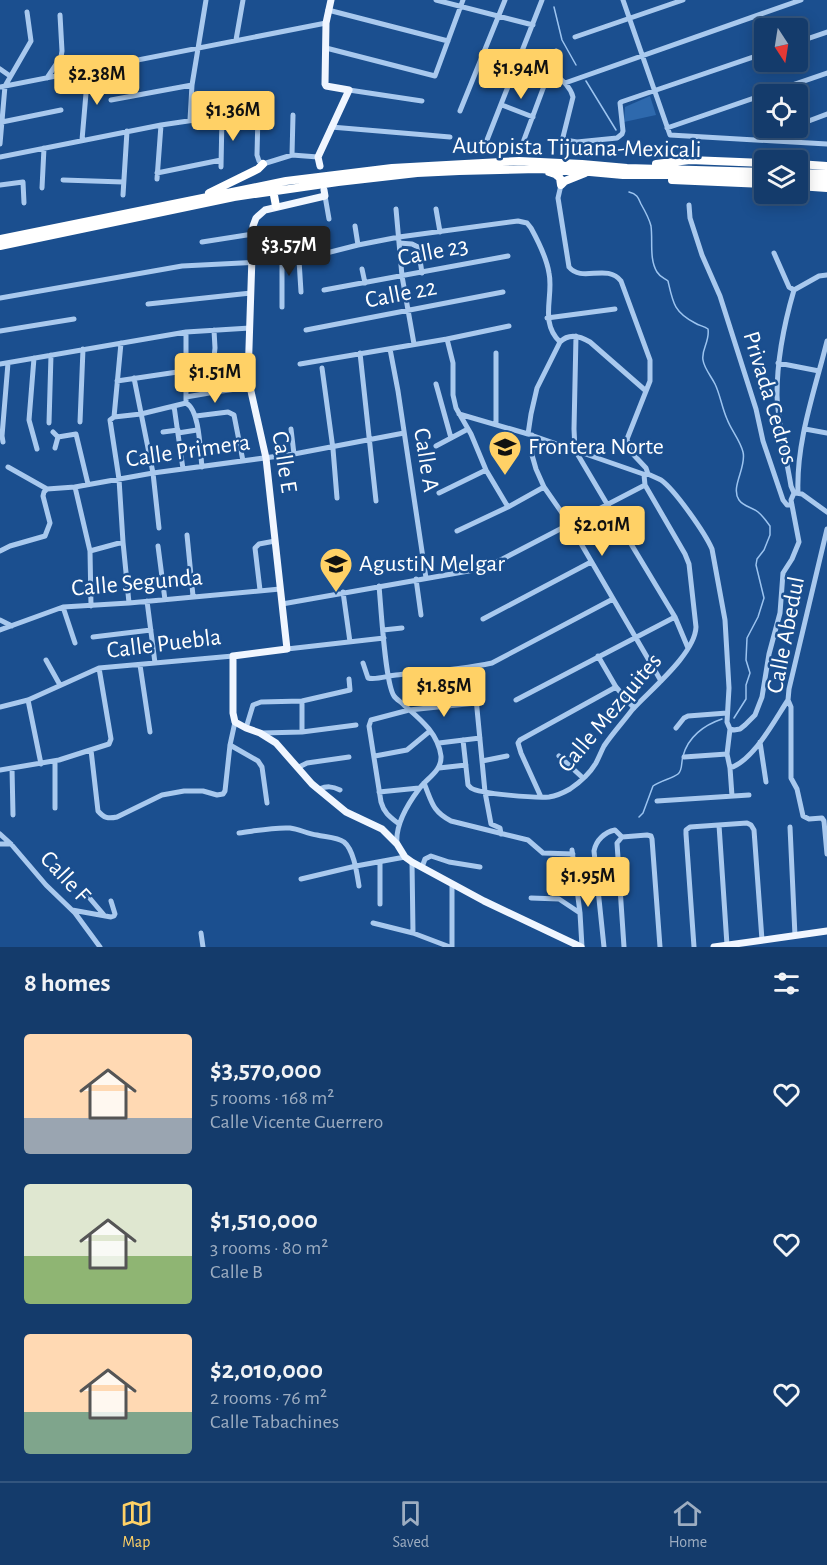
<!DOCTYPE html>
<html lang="en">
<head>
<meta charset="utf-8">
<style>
  :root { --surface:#143b6b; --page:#214673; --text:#f1f3f6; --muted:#9dadc1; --line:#33557e; --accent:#ffd166 }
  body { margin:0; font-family:"Alegreya Sans",sans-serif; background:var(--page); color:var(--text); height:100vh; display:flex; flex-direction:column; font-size:22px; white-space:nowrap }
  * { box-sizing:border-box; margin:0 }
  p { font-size:20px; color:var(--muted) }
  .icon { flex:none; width:33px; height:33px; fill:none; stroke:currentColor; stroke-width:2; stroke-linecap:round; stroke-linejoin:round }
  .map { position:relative; height:947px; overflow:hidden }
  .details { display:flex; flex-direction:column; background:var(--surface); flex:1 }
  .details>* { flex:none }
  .needle { width:39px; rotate:168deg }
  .controls { position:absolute; left:754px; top:18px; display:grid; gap:12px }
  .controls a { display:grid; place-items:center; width:54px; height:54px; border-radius:6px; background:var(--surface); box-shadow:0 3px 15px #0003,0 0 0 2px var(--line); font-size:30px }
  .price { position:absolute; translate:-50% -51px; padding:0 14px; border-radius:6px; background:var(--accent); color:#111; font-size:20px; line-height:39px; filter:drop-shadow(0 2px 3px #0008) }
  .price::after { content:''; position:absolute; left:50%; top:36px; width:18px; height:14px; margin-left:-9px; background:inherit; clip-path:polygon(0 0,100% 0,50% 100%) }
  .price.on { background:#222; color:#fff }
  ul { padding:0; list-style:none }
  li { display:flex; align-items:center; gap:18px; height:150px; padding:0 24px }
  li span { display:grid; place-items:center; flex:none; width:168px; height:120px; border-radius:6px; color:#555 }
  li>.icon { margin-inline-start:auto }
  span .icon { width:72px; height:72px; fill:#fffc; stroke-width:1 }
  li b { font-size:26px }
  h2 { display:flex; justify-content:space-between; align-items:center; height:72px; padding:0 24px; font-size:26px }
  .tabs { display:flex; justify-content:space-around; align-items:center; height:84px; border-top:2px solid var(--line); background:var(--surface); font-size:16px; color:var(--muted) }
  .tabs a { display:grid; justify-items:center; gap:3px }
  .tabs .on { color:var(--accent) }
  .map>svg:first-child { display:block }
</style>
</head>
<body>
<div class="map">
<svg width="827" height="947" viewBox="0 0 827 947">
  <rect width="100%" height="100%" fill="#1b4f8f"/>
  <path fill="#2e69ad" d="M 650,96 L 656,115 L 624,122 L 625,107 Z"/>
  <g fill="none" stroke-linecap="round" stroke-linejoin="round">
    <path stroke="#9cc4f0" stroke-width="1.5" d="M 554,7 L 562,40 L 576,65
      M 586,81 L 616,130
      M 629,192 C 637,194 638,197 641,204 C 645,211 649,218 651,226 C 653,241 649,259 657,272 C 660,277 664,278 668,281 C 673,303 674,312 695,323 C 700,326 704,326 708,329 C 710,342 701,349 703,360 C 704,368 711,376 715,384 C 720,394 722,408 727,419 C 731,430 740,440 743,452 C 747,467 730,487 739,500 C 744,507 752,507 758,512 C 763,516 767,522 770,526 L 770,535 L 764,550 L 757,559 L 756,565 L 764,598 L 758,617 L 747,638 L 746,660 L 750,673 L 746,685 L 746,699 L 734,718
      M 639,817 L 643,813 L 653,786 C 660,781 673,778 678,774 C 683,770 681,761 683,756 C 688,737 704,725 722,719"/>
    <path stroke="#a9c9ee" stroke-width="5" d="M 436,0 L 533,25
      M 623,0 L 670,135 L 827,144
      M 328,10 L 448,41
      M 575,37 L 683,0
      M 236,40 L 243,0
      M 798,42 L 827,32
      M 326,48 L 435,76 L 463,0
      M 0,69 L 10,76
      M 550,70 C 559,78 570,85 573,97 L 563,137 L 565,140 L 577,142 L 617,138 L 622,134 L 623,131 L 620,103 L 621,102 L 765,53
      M 47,78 L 61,57 L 62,51 L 60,15
      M 565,83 L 801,0
      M 0,87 L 326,23
      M 349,90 L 422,101
      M 111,100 L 192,85
      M 502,105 L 533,117
      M 460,111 L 505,0
      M 190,120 L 192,85 L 206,0
      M 2,122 L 61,110
      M 798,125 L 827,114
      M 331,127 L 450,137
      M 667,128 L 827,73
      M 758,139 L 790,128
      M 82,140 L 88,70
      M 487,140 L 542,0
      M 0,144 L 5,86 L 31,41 L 27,12
      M 522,145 L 550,70 L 556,51
      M 292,155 L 293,115
      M 0,157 L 161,125 L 256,111 L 258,113 L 257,155 L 259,161 L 263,164 L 292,155 L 318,157
      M 221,167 L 222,115
      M 157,173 L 221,160
      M 157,179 L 161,125
      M 63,180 L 123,182
      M 0,185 L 23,182 L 24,203
      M 561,185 L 558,198 L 569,267 C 582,283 607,263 621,281 L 650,360 L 650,381 L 627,439 L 630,451 L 646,468 L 648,474
      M 42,188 L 44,148
      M 123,195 L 127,131
      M 325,196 L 329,219
      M 689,205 L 690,218 L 702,255 L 720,296 L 756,409 L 763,441 L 783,500 L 787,505 L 792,505
      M 396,209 L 402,276 L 414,344
      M 436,209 L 440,232
      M 355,226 L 358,245
      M 202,242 L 253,234
      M 399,243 L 412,244 L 418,247 L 422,273
      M 774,253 L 789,287 L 794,290
      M 299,260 L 301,292
      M 282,262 L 282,307
      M 362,269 L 365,283
      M 324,290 L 508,256
      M 794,290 C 784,324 777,360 777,395 C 778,425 786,456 791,486 L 794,493
      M 794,290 L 819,276 L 827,275
      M 0,298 L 182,266 L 299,260 L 358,245 L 399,237 L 518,221 L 527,223 L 531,228 C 537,239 547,260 549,273 C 554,296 539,322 560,342
      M 148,304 L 251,293
      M 547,318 L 615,309
      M 306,330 L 503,292
      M 0,331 L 74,319
      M 576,336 L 574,429 L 575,450 L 607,504 L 675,617 L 688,648
      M 447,339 L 453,363 L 453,395 L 456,408 L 471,434 L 486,470 L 508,507
      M 560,342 C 569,333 580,336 590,342 L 646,391
      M 390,349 L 398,391 L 426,578
      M 360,353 L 376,501
      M 34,358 L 29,420 L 37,449
      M 778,363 L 819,371
      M 0,364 L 186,332 L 250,328
      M 300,364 L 447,339 L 509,326
      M 212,367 L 215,372 L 215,392 L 250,387
      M 322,368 L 333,449 L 337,498
      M 134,378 L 153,473 L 159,528
      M 117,381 L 211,367 L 213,366 L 215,348 L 214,330
      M 436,384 L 451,438
      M 186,397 L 215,392
      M 186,403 L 186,332
      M 186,403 C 200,410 200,451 202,467
      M 174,406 L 183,469
      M 459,414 L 528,434 L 646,475
      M 196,416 L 228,412 L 234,415 L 243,461
      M 114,417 L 121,343
      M 80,422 L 83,349
      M 49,423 L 51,355
      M 496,424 L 496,353
      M 291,429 L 294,454
      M 805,429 L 827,433
      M 53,432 L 58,437 L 76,434 L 88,484
      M 163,432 L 178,430
      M 178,433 L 197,430
      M 528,434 L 531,414 L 537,388 L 560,342
      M 532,435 L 532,455 L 536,469 L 544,487 L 569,523 L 661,681
      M 3,442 L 2,436 L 8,363
      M 436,446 L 468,429
      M 55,448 L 58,437
      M 8,467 L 47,489
      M 648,474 C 652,476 657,478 661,480 C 675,490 705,533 712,549 L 725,620 L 729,688 L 727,722 L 730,729
      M 75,487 L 90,551 L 91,606
      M 47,489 L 75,487 L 153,473 L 294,454 L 404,433
      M 439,493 L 486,470
      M 796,493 L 802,494 L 827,512
      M 798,493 C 796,441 815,390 827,341
      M 827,529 L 789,689 L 788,700 L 791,707 L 791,778 L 797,789 L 803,816 L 809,819 L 822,818 L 824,821 L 827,854
      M 457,531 L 508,507 L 544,487
      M 187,535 L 193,596
      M 158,546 L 165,600
      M 0,551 L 10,546 L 45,536 L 50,523 L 43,496 L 44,492 L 47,489
      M 90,551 L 123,542
      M 416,579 L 421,615
      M 379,586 C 381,606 385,683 394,696 C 396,699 401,702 404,705 C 420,719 438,733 441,756 C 442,771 427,778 419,789 C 407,805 395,825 397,844
      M 260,590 L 255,548 L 259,544 L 275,541
      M 343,592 L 350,642
      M 147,601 L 155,663
      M 129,603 L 123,542 L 119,479 L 110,420 L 114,417 L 141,414 L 186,403
      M 282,604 L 480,569 L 489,566 L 645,485
      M 63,607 L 75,643
      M 483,619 L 591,562
      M 0,620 L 12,626
      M 0,630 L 63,607 L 129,603 L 280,589
      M 383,630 L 402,628
      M 93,637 L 151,630
      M 287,649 L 384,638
      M 598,656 L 616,687 L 634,708
      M 46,660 L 60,685
      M 363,663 L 368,678 C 376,680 387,676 396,675 C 428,672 460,670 492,663 L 613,599
      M 140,665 L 150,732
      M 473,667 L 485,792 L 491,824 L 500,828 L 501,834
      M 28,700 L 41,764
      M 516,700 L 675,617
      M 302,701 L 302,732
      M 0,707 L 28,700 L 99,668 L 233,656
      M 246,728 L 253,705 L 261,702 L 302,701 L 350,690 L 349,679
      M 676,728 L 684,718 L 688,716 L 727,713
      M 730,729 L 734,730 L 740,729 L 745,725 L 755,715 L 762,697 L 769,654 L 780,613 L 783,573 L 792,559 L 799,542 L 791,500 L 794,493
      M 730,729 L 727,754 L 730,768 L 732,796
      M 262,733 L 302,732 L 356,725
      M 463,740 L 468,785 C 469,786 470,787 471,788 C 480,794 536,798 549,797 C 556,796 563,793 570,789 C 579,783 590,773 596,763 C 599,757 601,752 604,746 C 612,734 623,722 632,710 C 650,690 695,654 696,627 L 689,564 L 685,554 L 645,485 L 644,475
      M 760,742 L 766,782
      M 439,743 L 480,738
      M 230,745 L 258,761 L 262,767 L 267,803
      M 91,750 L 98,811 C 104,818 108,819 117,817 L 162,795 L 184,791 L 203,791 L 217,795 L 223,794 L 225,791 L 230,745 L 235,722
      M 375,756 L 407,750 L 430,731
      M 559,756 L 583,778
      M 684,757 L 727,754
      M 482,761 L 507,756
      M 12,768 L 13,815
      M 297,768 L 307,763 L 349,757
      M 439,768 L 466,765
      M 730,768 C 754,760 774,721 788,700
      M 0,770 L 59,760 L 109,744 L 111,739 L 99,668
      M 424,783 C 432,802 432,811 451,821 L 528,840 L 543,853 L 573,854
      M 319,789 C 327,786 332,786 340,790
      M 379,792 L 419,788
      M 541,797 L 521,753 L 518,743 L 520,740 L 616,687
      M 657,801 L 749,795
      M 55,808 L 55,761
      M 399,824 C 390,817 384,813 381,802 L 369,726 L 371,720 L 409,710 L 476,703
      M 719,825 L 727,945
      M 790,827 L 795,936
      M 239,833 C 255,831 273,827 290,828 C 299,829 308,834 317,835 C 325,837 337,837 344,842 C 354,850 357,874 359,886
      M 0,834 L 11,844 L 46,885 L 75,913 L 100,947
      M 0,844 L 11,844
      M 572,850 L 580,913 L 582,947
      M 412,862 L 413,933
      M 422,867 L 425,859 L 431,856 L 449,862 L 480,867
      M 575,871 L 596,867
      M 301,879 L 356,866 L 405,857
      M 452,884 L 452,947
      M 87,895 L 104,915
      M 531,898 L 559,899 L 580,913
      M 380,904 L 380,862
      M 72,910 L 111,917 L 114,916 L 115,914 L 111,901
      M 373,923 L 413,933 L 450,947
      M 201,933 L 203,947
      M 604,947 L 594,851 C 596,840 605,832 615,830 L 622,837
      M 624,947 L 617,843 L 622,837 L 647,835 L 651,836 L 652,839 L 660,947
      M 694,947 L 686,834 L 686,830 L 690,827 L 747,823 L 751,825 L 754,830 L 762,940"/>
    <path stroke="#f0f6ff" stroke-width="7" d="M 320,166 L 318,157 L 349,90 L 326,86 L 325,84 L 326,23 L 331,0
      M 324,190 L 325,196 L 265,210 L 256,218 L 253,226 L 248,378 L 266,458 L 287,649 L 233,656 L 233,713 L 235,722 L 246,728 L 260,733 L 276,743 L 312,784 L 346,812 L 382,829 L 397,844 L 405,857 L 412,862 L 484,901 L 581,947
      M 714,947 L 827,931"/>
    <path stroke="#fff" stroke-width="8" d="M 656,164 L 690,160 L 765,163
      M 798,164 L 827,166
      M 549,172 L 555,174 L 560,178 L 561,185 L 565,181 L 585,173
      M 798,173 L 827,174
      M 798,179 L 827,180
      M 672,180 L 765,184
      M 798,186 L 827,188
      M 273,190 L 276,206
      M 209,193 L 258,169 L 263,164
      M 0,239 L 286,181 L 392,168 L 519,161 L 582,164 L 627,168 L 765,172
      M 0,246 L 234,197 L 338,182 L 417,173 L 459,171 L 538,169 L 590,172 L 623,175 L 687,175 L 765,178"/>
  </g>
  <defs>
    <symbol id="school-pin" viewBox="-11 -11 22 30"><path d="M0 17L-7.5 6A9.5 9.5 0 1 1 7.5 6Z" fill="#ffd166" stroke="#1b4f8f"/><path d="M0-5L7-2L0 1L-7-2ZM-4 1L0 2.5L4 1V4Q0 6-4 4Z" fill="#111"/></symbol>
  </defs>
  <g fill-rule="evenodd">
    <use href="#school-pin" x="486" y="428" width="38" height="52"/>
    <use href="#school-pin" x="317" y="545" width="38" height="52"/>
  </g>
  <g text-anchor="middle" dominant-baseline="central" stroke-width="5" stroke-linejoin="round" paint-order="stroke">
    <g font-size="24" fill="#fff" stroke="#1b4f8f">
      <text transform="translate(577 148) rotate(1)">Autopista Tijuana-Mexicali</text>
      <text transform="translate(433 252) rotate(-11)">Calle 23</text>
      <text transform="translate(401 294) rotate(-11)">Calle 22</text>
      <text transform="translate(770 398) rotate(73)">Privada Cedros</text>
      <text transform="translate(188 451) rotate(-8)">Calle Primera</text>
      <text transform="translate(426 460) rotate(81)">Calle A</text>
      <text transform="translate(284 462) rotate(81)">Calle E</text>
      <text transform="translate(137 583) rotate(-5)">Calle Segunda</text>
      <text transform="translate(786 635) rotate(-79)">Calle Abedul</text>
      <text transform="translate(164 644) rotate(-7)">Calle Puebla</text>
      <text transform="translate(610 713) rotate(-50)">Calle Mezquites</text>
      <text transform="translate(65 877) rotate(47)">Calle F</text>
    </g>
    <g font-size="24" fill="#fff" stroke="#1b4f8f" text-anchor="start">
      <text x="528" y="447">Frontera Norte</text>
      <text x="359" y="564">AgustiN Melgar</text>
    </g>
  </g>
</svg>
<div class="controls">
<a><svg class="needle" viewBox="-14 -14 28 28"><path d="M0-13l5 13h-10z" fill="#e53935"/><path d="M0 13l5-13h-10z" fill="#9dadc1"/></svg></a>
<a><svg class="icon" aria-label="locate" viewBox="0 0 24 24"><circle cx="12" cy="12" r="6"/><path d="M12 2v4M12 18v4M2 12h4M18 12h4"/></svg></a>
<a><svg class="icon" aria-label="layers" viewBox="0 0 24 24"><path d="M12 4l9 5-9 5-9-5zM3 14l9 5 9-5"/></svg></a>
</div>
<b class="price" style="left:521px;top:100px">$1.94M</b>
<b class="price" style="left:97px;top:106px">$2.38M</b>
<b class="price" style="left:233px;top:142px">$1.36M</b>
<b class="price on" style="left:289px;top:277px">$3.57M</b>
<b class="price" style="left:215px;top:404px">$1.51M</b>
<b class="price" style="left:602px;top:557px">$2.01M</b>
<b class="price" style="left:444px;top:718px">$1.85M</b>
<b class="price" style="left:588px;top:908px">$1.95M</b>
</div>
<section class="details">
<h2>8 homes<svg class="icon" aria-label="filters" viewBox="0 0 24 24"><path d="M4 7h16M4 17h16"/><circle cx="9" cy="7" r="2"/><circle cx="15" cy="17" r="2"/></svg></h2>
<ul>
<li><span style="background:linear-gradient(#ffd9b3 70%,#9aa5b1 0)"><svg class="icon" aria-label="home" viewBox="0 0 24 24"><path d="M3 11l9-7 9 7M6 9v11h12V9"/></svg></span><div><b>$3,570,000</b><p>5 rooms · 168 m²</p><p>Calle Vicente Guerrero</p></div><svg class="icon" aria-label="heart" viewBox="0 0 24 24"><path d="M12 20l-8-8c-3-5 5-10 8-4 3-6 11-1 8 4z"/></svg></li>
<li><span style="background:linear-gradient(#dfe7d0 60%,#8fb573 0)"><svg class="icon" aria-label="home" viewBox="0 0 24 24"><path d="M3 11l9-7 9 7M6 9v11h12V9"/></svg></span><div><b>$1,510,000</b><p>3 rooms · 80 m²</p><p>Calle B</p></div><svg class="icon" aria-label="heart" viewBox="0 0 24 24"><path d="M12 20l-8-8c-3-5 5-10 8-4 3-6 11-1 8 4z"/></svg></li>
<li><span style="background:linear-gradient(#ffd9b3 65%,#7fa58c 0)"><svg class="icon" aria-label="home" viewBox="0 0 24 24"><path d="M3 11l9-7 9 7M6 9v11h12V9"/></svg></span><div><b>$2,010,000</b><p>2 rooms · 76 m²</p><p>Calle Tabachines</p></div><svg class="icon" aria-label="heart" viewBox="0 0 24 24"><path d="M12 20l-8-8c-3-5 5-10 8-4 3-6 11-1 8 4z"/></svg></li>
</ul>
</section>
<nav class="tabs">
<a class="on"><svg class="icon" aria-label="map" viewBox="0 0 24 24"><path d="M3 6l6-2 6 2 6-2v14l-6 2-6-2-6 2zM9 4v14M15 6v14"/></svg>Map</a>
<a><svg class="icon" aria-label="saved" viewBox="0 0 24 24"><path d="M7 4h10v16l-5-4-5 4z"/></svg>Saved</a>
<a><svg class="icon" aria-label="home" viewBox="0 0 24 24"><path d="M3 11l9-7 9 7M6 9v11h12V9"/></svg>Home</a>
</nav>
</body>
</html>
